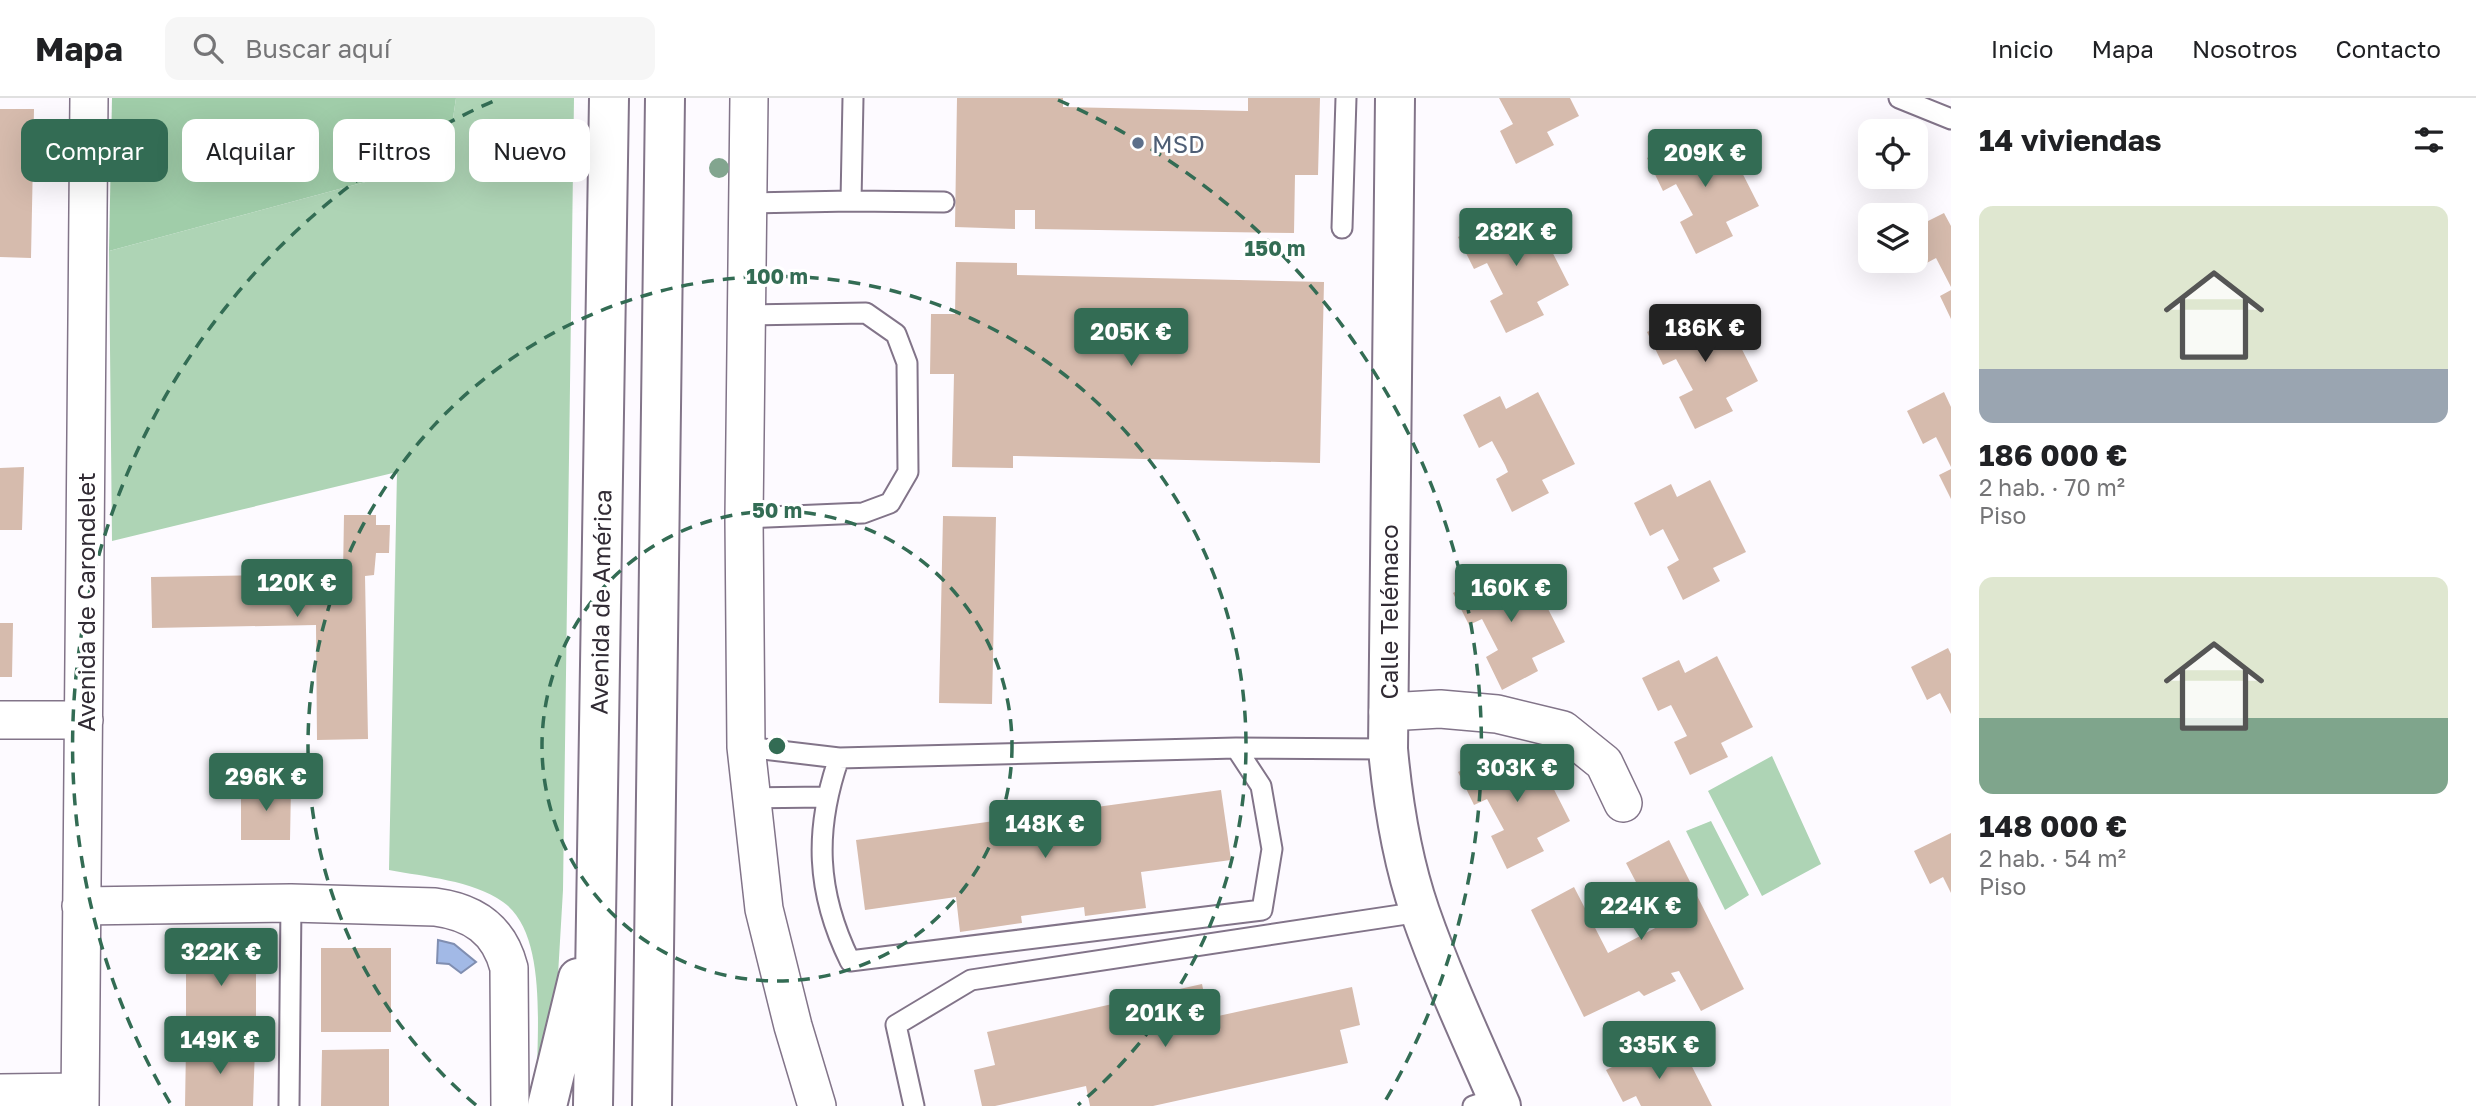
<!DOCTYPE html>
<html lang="es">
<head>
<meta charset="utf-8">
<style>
  :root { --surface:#fff; --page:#f6f6f6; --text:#202124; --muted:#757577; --line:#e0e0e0; --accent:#336c54 }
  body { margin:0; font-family:"Golos Text",sans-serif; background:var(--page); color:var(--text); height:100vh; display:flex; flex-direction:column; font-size:26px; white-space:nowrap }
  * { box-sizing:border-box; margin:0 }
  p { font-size:23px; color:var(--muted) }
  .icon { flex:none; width:38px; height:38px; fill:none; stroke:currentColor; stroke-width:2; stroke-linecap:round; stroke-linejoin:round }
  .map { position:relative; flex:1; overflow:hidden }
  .side { display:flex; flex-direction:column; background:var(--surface); width:525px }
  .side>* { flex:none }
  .top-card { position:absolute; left:21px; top:21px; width:665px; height:63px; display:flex; gap:14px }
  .controls { position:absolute; left:1858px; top:21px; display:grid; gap:14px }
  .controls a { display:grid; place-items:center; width:70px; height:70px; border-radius:14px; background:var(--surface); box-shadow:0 7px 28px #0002; font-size:35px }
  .price { position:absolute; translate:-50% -60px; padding:0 16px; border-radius:7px; background:var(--accent); color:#fff; font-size:23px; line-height:46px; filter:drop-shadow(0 2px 4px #0008) }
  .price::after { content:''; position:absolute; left:50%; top:42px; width:21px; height:16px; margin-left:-10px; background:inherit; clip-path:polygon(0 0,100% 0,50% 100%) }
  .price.on { background:#222; color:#fff }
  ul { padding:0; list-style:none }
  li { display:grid; align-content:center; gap:14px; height:371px; padding:0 28px }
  li span { display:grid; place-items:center; height:217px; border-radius:14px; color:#555 }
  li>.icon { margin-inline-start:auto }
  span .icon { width:126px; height:126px; fill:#fffc; stroke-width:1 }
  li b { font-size:30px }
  h2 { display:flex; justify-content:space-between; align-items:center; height:84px; padding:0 28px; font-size:30px }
  .chip { padding:0 24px; border-radius:14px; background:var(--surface); box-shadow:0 7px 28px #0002; font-size:24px; line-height:63px }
  .chip.on { background:var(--accent); color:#fff }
  header { display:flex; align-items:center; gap:42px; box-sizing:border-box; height:98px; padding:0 35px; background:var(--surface); border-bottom:2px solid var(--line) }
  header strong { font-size:33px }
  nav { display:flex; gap:38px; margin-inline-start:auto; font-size:24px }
  .search { width:490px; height:63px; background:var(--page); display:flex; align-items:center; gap:18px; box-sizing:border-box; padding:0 24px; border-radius:14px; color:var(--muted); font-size:26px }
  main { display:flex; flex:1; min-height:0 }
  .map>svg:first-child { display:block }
</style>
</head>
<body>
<header>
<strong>Mapa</strong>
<div class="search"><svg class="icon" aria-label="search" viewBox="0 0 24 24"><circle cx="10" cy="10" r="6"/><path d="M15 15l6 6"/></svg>Buscar aquí</div>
<nav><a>Inicio</a><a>Mapa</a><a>Nosotros</a><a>Contacto</a></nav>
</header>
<main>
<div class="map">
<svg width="1951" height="1008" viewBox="0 0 1951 1008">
  <rect width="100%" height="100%" fill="#fdfaff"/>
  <path fill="#aed4b5" d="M 456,0 L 574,0 L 563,792 L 558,877 L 537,990 C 536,939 549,836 503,804 C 472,782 425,779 389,772 L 397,374 L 112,443 L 109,153 L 447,62 Z
    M 1772,658 L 1821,766 L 1762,798 L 1708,693 Z
    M 1711,723 L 1749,797 L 1725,812 L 1686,733 Z"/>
  <path fill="#a0cda9" d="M 112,0 L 456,0 L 447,62 L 109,153 Z"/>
  <path fill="#a2b9e6" stroke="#808eb1" stroke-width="2" d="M 438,842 L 454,846 L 476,864 L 461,875 L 449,866 L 437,865 Z"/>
  <path fill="#d6bbad" d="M 957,0 L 1063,0 L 1063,9 L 1248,13 L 1248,0 L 1320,0 L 1318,77 L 1295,77 L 1294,135 L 1035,131 L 1035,112 L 1015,112 L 1015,131 L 955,129 Z
    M 1499,0 L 1570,0 L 1579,18 L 1547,34 L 1554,47 L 1516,66 L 1500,33 L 1513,26 Z
    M 0,11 L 34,11 L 31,160 L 0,159 Z
    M 1723,37 L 1759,108 L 1726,124 L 1733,138 L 1696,156 L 1680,124 L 1693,117 L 1676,86 L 1663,93 L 1647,60 L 1684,41 L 1690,54 Z
    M 1944,115 L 1951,128 L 1951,189 L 1936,160 L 1923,167 L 1916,153 L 1916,129 Z
    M 1533,116 L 1569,187 L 1537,204 L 1544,217 L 1506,235 L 1490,203 L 1503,196 L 1487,165 L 1474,171 L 1458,139 L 1495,120 L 1501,133 Z
    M 956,164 L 1017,165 L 1017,177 L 1324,184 L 1320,365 L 1013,358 L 1013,370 L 952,369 L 954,276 L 930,276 L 931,216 L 955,216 Z
    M 1951,192 L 1951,221 L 1940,198 Z
    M 1722,212 L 1758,283 L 1726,300 L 1733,313 L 1695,331 L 1679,299 L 1693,292 L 1676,261 L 1663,267 L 1647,234 L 1684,216 L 1690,229 Z
    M 1538,294 L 1575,366 L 1542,382 L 1549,395 L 1512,414 L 1496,381 L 1508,374 L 1505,367 L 1492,343 L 1479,350 L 1463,317 L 1500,298 L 1506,311 Z
    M 1944,294 L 1951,309 L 1951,369 L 1936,339 L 1923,346 L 1907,313 Z
    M 24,369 L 22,432 L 0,432 L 0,370 Z
    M 1951,371 L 1951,401 L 1939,377 Z
    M 1710,382 L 1746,454 L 1713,470 L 1720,483 L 1683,502 L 1667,469 L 1679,462 L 1663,431 L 1650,438 L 1634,405 L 1671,386 L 1677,399 Z
    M 344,417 L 376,417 L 376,427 L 390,427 L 389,455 L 376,455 L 374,477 L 365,478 L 368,641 L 317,642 L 316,527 L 152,530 L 151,479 L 343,476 Z
    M 943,418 L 996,419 L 992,606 L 939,605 Z
    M 1528,472 L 1565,544 L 1532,560 L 1538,573 L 1502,592 L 1486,559 L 1498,552 L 1482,521 L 1469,527 L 1453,495 L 1490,476 L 1496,489 Z
    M 0,525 L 13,525 L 12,579 L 0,579 Z
    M 1948,550 L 1951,556 L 1951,616 L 1940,595 L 1927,602 L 1911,569 Z
    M 1717,558 L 1753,629 L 1721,645 L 1728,659 L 1690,677 L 1674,644 L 1687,638 L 1671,607 L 1658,613 L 1642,580 L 1679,562 L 1685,575 Z
    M 1534,652 L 1570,723 L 1537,740 L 1544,753 L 1507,771 L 1491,738 L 1504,732 L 1487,701 L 1474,707 L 1458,674 L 1495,656 L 1501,669 Z
    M 241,687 L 291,688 L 290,742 L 241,742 Z
    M 1221,692 L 1231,762 L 1141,774 L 1146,810 L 1085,818 L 1084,809 L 1021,818 L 1022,825 L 960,834 L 956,799 L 865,812 L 856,742 Z
    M 1951,735 L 1951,795 L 1943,779 L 1930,786 L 1914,753 Z
    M 1669,742 L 1744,891 L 1701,913 L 1679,873 L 1671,875 L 1676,883 L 1644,898 L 1639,893 L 1584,919 L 1531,812 L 1574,789 L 1608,855 L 1659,828 L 1626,765 Z
    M 186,848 L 256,848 L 256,932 L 186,933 Z
    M 321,850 L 391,850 L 391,934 L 321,934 Z
    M 1202,886 L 1209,920 L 1352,889 L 1360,927 L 1340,932 L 1348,965 L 1153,1008 L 1090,1008 L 1086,988 L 995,1008 L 982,1008 L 974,972 L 995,967 L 987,934 Z
    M 186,949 L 255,949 L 253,1008 L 185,1008 Z
    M 1682,949 L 1712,1008 L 1641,1008 L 1636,998 L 1623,1004 L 1606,972 L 1644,953 L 1650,966 Z
    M 389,951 L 389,1008 L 321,1008 L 322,952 Z"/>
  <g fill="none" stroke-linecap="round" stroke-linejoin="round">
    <defs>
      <path id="lane" d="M 1899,0 L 1951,21
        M 851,103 L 944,104
        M 748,105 L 851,103 L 853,0
        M 1342,130 L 1346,0
        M 744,420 L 863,415 L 890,405 L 908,374 L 907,265 L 896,236 L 866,215 L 745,217
        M 746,649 L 839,660
        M 1236,650 L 1261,688 L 1272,751 L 1262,812 L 850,863 C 816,794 814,732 839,660 L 1236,650 L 1388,651
        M 751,700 L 826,699
        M 289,1008 L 291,805
        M 914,1008 L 896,927 L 971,882 L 1420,814
        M 1473,1008 L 1497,1000"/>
      <path id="street" d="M 749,0 L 744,420 L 746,649 L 764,811 L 793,928 L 817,1008
        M 1388,614 L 1440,611 L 1497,616 L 1563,632 L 1604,665 L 1623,705
        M 0,622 L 84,622
        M 81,808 L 291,805 L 435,809 C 473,814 499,831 509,870 L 510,1008
        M 0,995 L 80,994
        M 80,1008 L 89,0"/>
      <path id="secondary" d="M 1395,0 L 1388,651 C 1393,706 1402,762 1420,814 C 1443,880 1473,944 1501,1008"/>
      <path id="highway" d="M 547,1008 L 578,880
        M 593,1008 L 609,0
        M 652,1008 L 665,0"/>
    </defs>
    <use href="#lane" stroke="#827489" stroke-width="23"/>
    <use href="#street" stroke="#827489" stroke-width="40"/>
    <use href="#secondary" stroke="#827489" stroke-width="42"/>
    <use href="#highway" stroke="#827489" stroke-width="42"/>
    <use href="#lane" stroke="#fff" stroke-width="19"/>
    <use href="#street" stroke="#fff" stroke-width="37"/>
    <use href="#secondary" stroke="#fff" stroke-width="38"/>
    <use href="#highway" stroke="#fff" stroke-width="38"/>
  </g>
  <circle fill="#82a58f" cx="719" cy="70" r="10"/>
  <g fill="none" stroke="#336c54" stroke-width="3.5" stroke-dasharray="12 9">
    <circle cx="777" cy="648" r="235"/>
    <path d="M476 1007A469 469 0 1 1 1078 1007"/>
    <path d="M170 1005A704 704 0 0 1 496 2M1058 2A704 704 0 0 1 1384 1005"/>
  </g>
  <circle fill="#5c6f8a" stroke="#fff" stroke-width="2.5" cx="1138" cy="45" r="7"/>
  <g text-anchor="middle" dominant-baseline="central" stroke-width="6" stroke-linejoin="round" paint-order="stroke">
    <g font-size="24" fill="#4e5e75" stroke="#fff" text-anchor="start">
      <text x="1152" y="45">MSD</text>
    </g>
    <g font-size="24" fill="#312b34" stroke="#fff">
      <text transform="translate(85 504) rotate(-90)">Avenida de Carondelet</text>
      <text transform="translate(600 504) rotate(-89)">Avenida de América</text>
      <text transform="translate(1388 514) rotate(-90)">Calle Telémaco</text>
    </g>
  </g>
  <circle cx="777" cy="648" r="10" fill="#336c54" stroke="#fff" stroke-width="3.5"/>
  <g font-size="21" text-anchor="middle" font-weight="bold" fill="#336c54" stroke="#fff" stroke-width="6" stroke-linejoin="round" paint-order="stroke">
    <text x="1275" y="158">150 m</text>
    <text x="777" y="186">100 m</text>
    <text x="777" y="420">50 m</text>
  </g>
</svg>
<div class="controls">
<a><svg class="icon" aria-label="locate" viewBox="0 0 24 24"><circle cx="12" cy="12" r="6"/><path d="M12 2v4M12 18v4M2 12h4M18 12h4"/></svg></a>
<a><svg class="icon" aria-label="layers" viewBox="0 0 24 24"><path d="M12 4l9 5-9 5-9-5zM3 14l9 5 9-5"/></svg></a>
</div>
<b class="price" style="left:1705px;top:91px">209K €</b>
<b class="price" style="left:1516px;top:170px">282K €</b>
<b class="price on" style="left:1705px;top:266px">186K €</b>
<b class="price" style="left:1131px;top:270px">205K €</b>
<b class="price" style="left:297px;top:521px">120K €</b>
<b class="price" style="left:1511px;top:526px">160K €</b>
<b class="price" style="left:1517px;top:706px">303K €</b>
<b class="price" style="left:266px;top:715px">296K €</b>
<b class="price" style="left:1045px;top:762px">148K €</b>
<b class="price" style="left:1641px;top:844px">224K €</b>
<b class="price" style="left:221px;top:890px">322K €</b>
<b class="price" style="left:1165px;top:951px">201K €</b>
<b class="price" style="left:220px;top:978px">149K €</b>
<b class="price" style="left:1659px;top:983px">335K €</b>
<div class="top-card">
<a class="chip on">Comprar</a>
<a class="chip">Alquilar</a>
<a class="chip">Filtros</a>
<a class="chip">Nuevo</a>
</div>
</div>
<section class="side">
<h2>14 viviendas<svg class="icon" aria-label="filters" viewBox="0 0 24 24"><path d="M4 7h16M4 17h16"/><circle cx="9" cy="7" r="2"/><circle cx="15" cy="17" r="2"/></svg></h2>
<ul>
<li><span style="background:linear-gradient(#dfe7d0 75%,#9aa5b1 0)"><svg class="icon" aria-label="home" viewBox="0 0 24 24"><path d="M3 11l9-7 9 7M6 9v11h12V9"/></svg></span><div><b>186 000 €</b><p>2 hab. · 70 m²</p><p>Piso</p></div></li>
<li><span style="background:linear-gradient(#dfe7d0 65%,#7fa58c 0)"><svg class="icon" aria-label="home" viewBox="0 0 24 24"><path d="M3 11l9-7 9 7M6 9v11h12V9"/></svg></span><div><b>148 000 €</b><p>2 hab. · 54 m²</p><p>Piso</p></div></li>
</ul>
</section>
</main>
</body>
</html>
